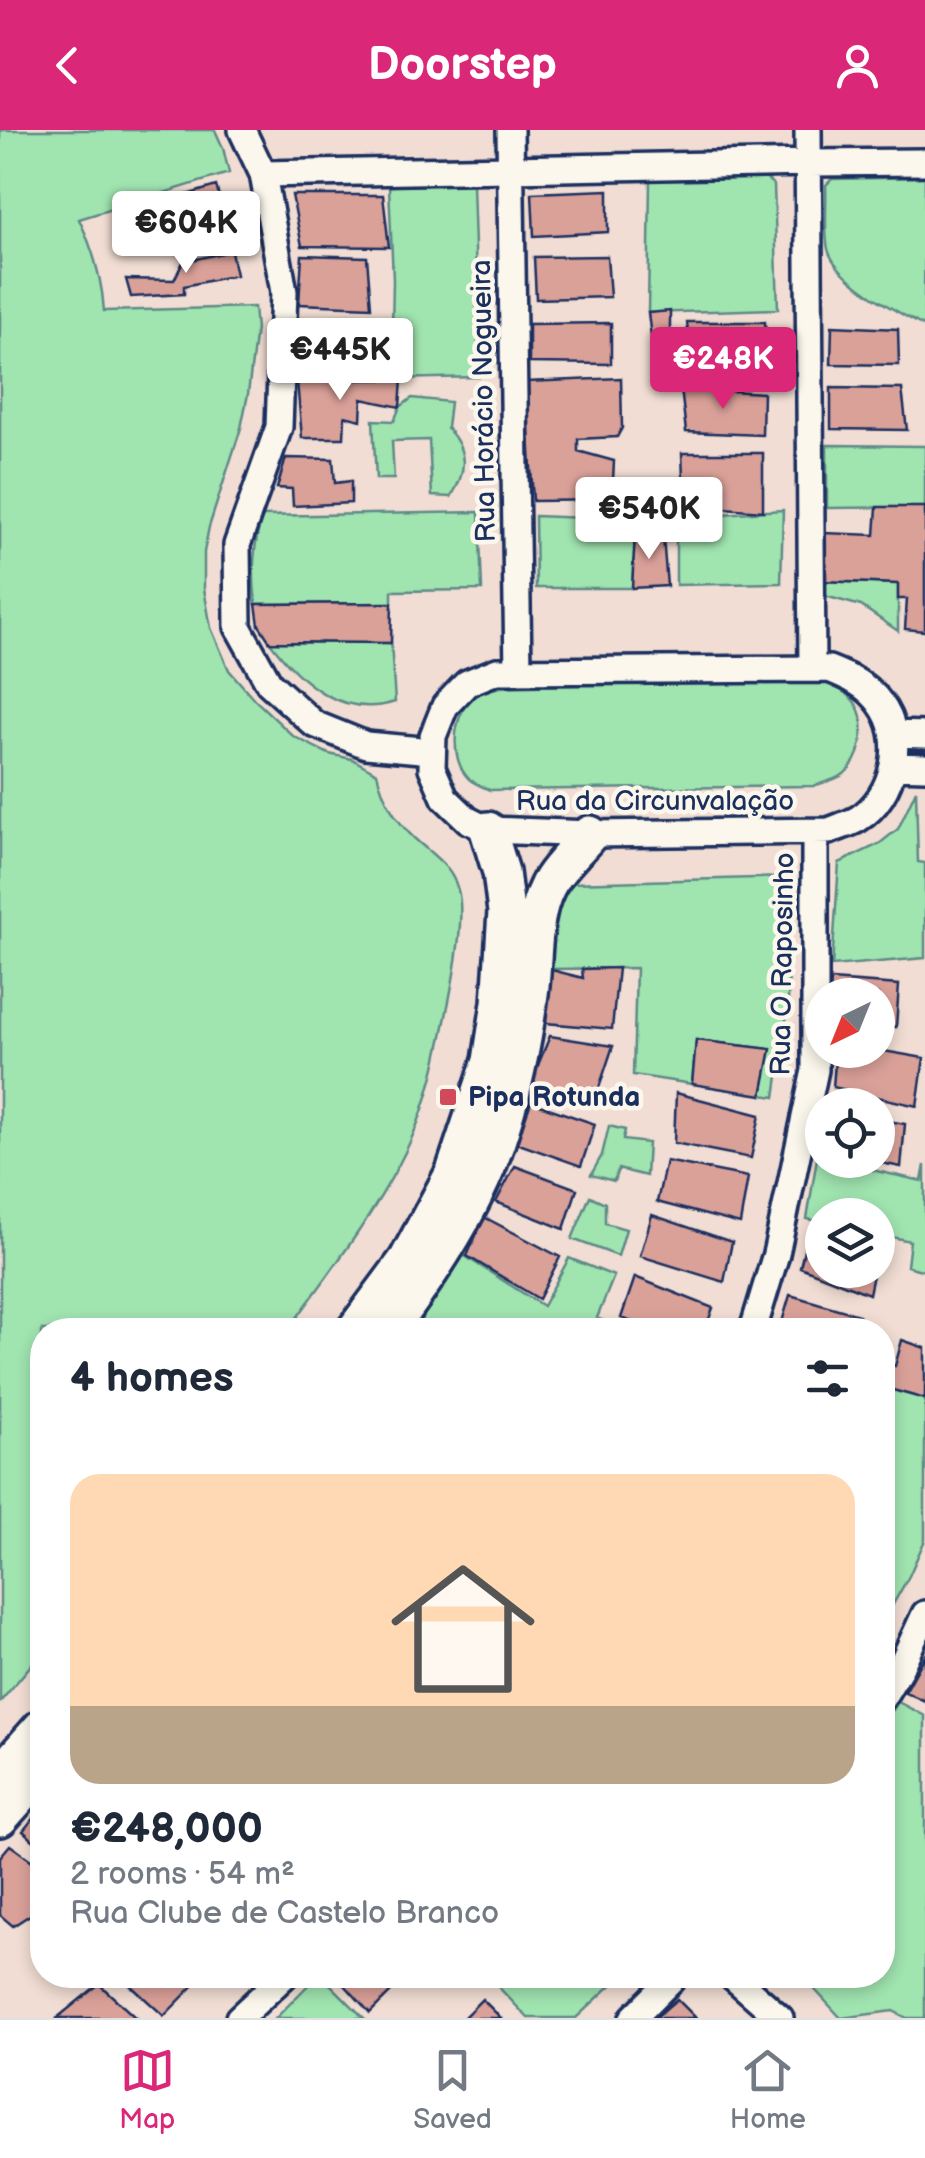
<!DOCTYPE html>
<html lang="en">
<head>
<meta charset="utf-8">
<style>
  :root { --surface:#fff; --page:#f2f2f3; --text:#1f2937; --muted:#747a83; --line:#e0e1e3; --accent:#db2777 }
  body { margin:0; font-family:"Balsamiq Sans",sans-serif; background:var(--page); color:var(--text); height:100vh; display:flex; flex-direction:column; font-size:38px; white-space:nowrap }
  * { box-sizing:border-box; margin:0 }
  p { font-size:32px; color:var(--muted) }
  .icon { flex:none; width:55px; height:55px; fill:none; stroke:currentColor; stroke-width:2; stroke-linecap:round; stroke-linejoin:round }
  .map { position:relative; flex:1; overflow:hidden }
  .drawer { position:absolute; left:30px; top:1188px; width:865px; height:670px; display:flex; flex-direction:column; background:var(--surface); border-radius:40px; box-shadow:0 5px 15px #0003 }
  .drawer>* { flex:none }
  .needle { width:65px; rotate:223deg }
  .buttons { position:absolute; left:805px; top:848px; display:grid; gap:20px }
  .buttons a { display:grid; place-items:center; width:90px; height:90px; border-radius:50%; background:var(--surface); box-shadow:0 5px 15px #0003; font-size:50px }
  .price { position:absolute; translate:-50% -85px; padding:0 22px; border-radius:10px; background:#fff; color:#222; font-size:32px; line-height:65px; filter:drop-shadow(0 2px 5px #0008) }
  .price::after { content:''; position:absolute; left:50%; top:60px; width:30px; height:22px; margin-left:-15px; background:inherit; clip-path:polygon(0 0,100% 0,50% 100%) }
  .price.current { background:var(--accent); color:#fff }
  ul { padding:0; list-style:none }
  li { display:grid; align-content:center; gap:20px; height:530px; padding:0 40px }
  li span { display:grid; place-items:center; height:310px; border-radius:30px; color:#555 }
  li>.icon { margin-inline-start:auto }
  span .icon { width:180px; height:180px; fill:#fffc; stroke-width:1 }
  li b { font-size:42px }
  h2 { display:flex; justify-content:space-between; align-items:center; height:120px; padding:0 40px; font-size:42px }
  header { display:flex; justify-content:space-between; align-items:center; height:130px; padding:0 40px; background:var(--accent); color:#fff; font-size:45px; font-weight:700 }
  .tab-bar { display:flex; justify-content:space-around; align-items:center; height:140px; border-top:2px solid var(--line); background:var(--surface); font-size:28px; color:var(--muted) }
  .tab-bar a { display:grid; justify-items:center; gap:5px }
  .tab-bar .current { color:var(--accent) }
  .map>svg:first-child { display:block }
</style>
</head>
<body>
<header><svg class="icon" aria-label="back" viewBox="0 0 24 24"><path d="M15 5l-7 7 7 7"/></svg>Doorstep<svg class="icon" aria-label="person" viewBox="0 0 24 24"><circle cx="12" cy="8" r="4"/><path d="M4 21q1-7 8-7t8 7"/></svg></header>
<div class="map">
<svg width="925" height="1888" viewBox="0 0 925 1888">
  <rect width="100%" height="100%" fill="#f1ddd3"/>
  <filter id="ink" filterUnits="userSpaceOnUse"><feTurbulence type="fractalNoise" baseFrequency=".01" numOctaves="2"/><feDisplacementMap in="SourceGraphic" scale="20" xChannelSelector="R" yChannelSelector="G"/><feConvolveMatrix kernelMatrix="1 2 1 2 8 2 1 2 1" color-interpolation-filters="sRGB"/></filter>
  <g filter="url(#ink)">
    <path fill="#a0e4b0" stroke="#5e8a87" stroke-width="2.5" d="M 0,0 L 215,0 L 223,18 L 229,43 L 79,89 C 93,119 102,147 104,181 L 254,177 L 256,199 L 248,264 L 241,298 L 209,397 L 204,422 L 204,459 L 211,498 L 229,540 L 255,570 L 293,606 L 329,624 L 352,629 L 377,643 C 383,668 395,690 414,708 C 432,725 451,735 458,760 C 465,785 455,840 450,866 C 440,916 431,967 409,1014 C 378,1080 331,1141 288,1200 L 42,1200 L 42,1522 L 0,1572 Z
      M 754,47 L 767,49 L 774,55 L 778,179 L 648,183 L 650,50 Z
      M 925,47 L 924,183 L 925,197 C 899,183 835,149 828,119 C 824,104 827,73 826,55 L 832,49 Z
      M 473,53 L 479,247 L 391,249 L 393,150 L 389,56 Z
      M 412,268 L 450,272 L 447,298 C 468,320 467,342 451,367 L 432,366 L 429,310 L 392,311 L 394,349 L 376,349 L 373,290 L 394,291 L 400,277 Z
      M 827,315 L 925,316 L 925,377 L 827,378 Z
      M 783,380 L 781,453 L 676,455 L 676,387 Z
      M 479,382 L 482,460 L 392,461 L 392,473 L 256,474 C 252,442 253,417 262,386 Z
      M 535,386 L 636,390 L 632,458 L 536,458 Z
      M 821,451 L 898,454 L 898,501 L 861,476 L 825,466 Z
      M 270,512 L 391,513 L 395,572 C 341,589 300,552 270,512 Z
      M 819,547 C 832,555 850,562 857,576 C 868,596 861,630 844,644 C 836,650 822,653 813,656 L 490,660 C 483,657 473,653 468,648 C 449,628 452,581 476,565 C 481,561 493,559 500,557 Z
      M 916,660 L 918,732 L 925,733 L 925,828 L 832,836 L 839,733 L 879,714 L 898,699 Z
      M 790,747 L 788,877 L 775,967 L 762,965 L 770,919 L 696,910 L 692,954 L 633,945 L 636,838 L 548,839 L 550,787 L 570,753 Z
      M 609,996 L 625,1000 L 623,1010 L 648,1013 L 646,1046 L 618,1039 L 614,1051 L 591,1045 L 602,1025 Z
      M 817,1028 L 922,1051 L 925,1035 L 925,1141 L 907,1136 L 910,1111 L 878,1104 L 878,1085 L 822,1085 L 822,1092 L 807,1089 Z
      M 590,1066 L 605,1073 L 605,1093 L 626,1099 L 618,1126 L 572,1109 Z
      M 460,1123 L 543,1176 L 569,1128 L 614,1146 L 597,1188 L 616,1197 L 615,1200 L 411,1200 L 424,1184 Z
      M 883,1253 L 925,1268 L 925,1410 L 909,1446 L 883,1492 Z
      M 898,1572 L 925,1586 L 925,1888 L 907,1888 L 893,1881 L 841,1888 L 807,1851 L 810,1845 L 882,1845 L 883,1595 Z
      M 318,1845 L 321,1845 L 364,1888 L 276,1888 Z
      M 487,1845 L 622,1845 L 576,1888 L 528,1888 Z"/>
    <path fill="#daa199" stroke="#1b2f5e" stroke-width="2.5" d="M 216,56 L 229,99 L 146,113 L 137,80 Z
      M 608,60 L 608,102 L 534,106 L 532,63 Z
      M 292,65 L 383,65 L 389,117 L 302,116 Z
      M 231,121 L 236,145 L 184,156 L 184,164 L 131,167 L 126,149 L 174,150 L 183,132 Z
      M 302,125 L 367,127 L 371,177 L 299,174 Z
      M 607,126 L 610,167 L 536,169 L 534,127 Z
      M 670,181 L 670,214 L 689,214 L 687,192 L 765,192 L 767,233 L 655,240 L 648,183 Z
      M 611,193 L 611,234 L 529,233 L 529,194 Z
      M 299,194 L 367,195 L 369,241 L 299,239 Z
      M 832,196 L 898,199 L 899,235 L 831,234 Z
      M 621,248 L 622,298 L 617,307 L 578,309 L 578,321 L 614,331 L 612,370 L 533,371 L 526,252 Z
      M 402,249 L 400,277 L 362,269 L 361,290 L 345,286 L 344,308 L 302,308 L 297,251 Z
      M 681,258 L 763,263 L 762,305 L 686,302 Z
      M 831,258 L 902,259 L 907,300 L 831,299 Z
      M 682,323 L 763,323 L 763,381 L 684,375 Z
      M 286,328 L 333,329 L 335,353 L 351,351 L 351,373 L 293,376 L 292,359 L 277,358 Z
      M 877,377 L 925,377 L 925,501 L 905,499 L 907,469 L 898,469 L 898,454 L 821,451 L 824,403 L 875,405 Z
      M 635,404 L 663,407 L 667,456 L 632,458 Z
      M 392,473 L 391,513 L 270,512 L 259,495 L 256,474 Z
      M 618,838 L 612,899 L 546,893 L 548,839 L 583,848 L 582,839 Z
      M 831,850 L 899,855 L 896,897 L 878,895 L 878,865 L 830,865 Z
      M 550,906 L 613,916 L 595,970 L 531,952 Z
      M 696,910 L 771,919 L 762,965 L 692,954 Z
      M 836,920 L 878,920 L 924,928 L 917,976 L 833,957 Z
      M 676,963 L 760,985 L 751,1028 L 674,1013 Z
      M 531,972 L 595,994 L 581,1036 L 516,1013 Z
      M 878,989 L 905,994 L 901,1037 L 866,1030 L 878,1030 Z
      M 666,1031 L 748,1047 L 740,1094 L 657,1072 Z
      M 515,1036 L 577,1059 L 564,1099 L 496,1072 Z
      M 652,1085 L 732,1112 L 724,1152 L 640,1126 Z
      M 484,1087 L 560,1127 L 539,1169 L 467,1126 Z
      M 809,1100 L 822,1105 L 822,1140 L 874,1140 L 869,1164 L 800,1137 Z
      M 635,1147 L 713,1178 L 705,1200 L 654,1200 L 621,1188 Z
      M 790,1165 L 859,1185 L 854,1200 L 780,1199 Z
      M 902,1210 L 925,1218 L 925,1269 L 882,1257 L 882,1232 L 895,1236 Z
      M 925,1526 L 925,1571 L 905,1562 Z
      M 42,1677 L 42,1718 L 23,1701 Z
      M 10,1715 L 42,1738 L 42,1791 L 30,1785 L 13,1796 L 0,1785 L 0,1727 Z
      M 119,1845 L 196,1845 L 200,1849 L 164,1886 Z
      M 336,1845 L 405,1845 L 407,1846 L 370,1883 Z
      M 99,1854 L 136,1888 L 57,1888 Z
      M 482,1869 L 501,1888 L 463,1888 Z
      M 677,1869 L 696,1888 L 655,1888 Z"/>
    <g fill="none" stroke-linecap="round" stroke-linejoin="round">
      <defs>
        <path id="minor" d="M 242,0 L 263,44 L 284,162 L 279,297 L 237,415 L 238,497 L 269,553 L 314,594 L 366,615 L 432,621
          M 510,0 L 518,541
          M 808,0 L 812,539
          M 263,44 L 808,33 L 925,32
          M 829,539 C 849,547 867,555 880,573 C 907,608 895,666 858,689 C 849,694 838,697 829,701 L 590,704 L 488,700 L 468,690 L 445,668 L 432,638 L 433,606 L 445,576 L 467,553 L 497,541 Z
          M 894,604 L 925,605
          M 894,636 L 925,637
          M 753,1200 L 776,1124 L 815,940 L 815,702
          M 882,1568 L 900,1538 L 925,1484
          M 731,1845 L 780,1888
          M 239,1888 L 285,1845
          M 633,1888 L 676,1845"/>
        <path id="secondary" d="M 355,1200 L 407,1130 L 454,1042 L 491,931 L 500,873 L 506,782 L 501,742 L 488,700
          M 389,1200 C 434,1139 479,1072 501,999 C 515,955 524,909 530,864 C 535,829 531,789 547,757 C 555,740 578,719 590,704
          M 0,1644 L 42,1597
          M 0,1688 L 42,1641"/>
      </defs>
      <use href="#minor" stroke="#1b2f5e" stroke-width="32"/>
      <use href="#secondary" stroke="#1b2f5e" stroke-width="42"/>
      <use href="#minor" stroke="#fbf7ec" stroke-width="25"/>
      <use href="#secondary" stroke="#fbf7ec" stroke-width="35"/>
    </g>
  </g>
  <rect fill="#d1495b" stroke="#fbf7ec" stroke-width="4" x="438" y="957" width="20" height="20" rx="5"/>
  <g text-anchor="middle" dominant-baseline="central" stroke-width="9" stroke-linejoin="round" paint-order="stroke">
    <g font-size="28" fill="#1b2f5e" stroke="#fbf7ec">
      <text transform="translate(484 271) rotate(-91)">Rua Horácio Nogueira</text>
      <text x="655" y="671">Rua da Circunvalação</text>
      <text transform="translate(783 834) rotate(-89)">Rua O Raposinho</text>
    </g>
    <g font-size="28" font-weight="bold" fill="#1b2f5e" stroke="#fbf7ec" text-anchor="start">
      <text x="468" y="967">Pipa Rotunda</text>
    </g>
  </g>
</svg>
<div class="buttons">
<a><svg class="needle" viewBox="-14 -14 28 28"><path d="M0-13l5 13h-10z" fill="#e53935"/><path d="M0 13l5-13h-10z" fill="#747a83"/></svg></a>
<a><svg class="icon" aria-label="locate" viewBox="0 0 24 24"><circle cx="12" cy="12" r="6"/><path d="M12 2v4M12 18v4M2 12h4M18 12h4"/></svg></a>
<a><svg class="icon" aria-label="layers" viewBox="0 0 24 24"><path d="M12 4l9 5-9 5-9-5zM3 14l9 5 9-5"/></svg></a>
</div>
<b class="price" style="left:186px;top:146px">€604K</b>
<b class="price" style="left:340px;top:273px">€445K</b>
<b class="price current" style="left:723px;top:282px">€248K</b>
<b class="price" style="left:649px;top:432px">€540K</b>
<section class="drawer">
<h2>4 homes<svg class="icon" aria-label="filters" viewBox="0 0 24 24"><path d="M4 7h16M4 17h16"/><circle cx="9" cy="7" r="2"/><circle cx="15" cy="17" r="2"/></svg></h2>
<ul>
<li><span style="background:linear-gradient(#ffd9b3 75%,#b9a48a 0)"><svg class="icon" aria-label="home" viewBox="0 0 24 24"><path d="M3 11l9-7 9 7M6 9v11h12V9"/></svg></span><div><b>€248,000</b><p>2 rooms · 54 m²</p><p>Rua Clube de Castelo Branco</p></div></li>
</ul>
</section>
</div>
<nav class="tab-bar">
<a class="current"><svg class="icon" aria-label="map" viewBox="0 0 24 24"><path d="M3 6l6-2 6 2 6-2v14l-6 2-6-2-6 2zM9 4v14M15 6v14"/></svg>Map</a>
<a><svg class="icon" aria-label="saved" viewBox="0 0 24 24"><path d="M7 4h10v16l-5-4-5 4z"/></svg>Saved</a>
<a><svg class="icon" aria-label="home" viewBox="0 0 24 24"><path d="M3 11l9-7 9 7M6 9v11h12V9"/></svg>Home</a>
</nav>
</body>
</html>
